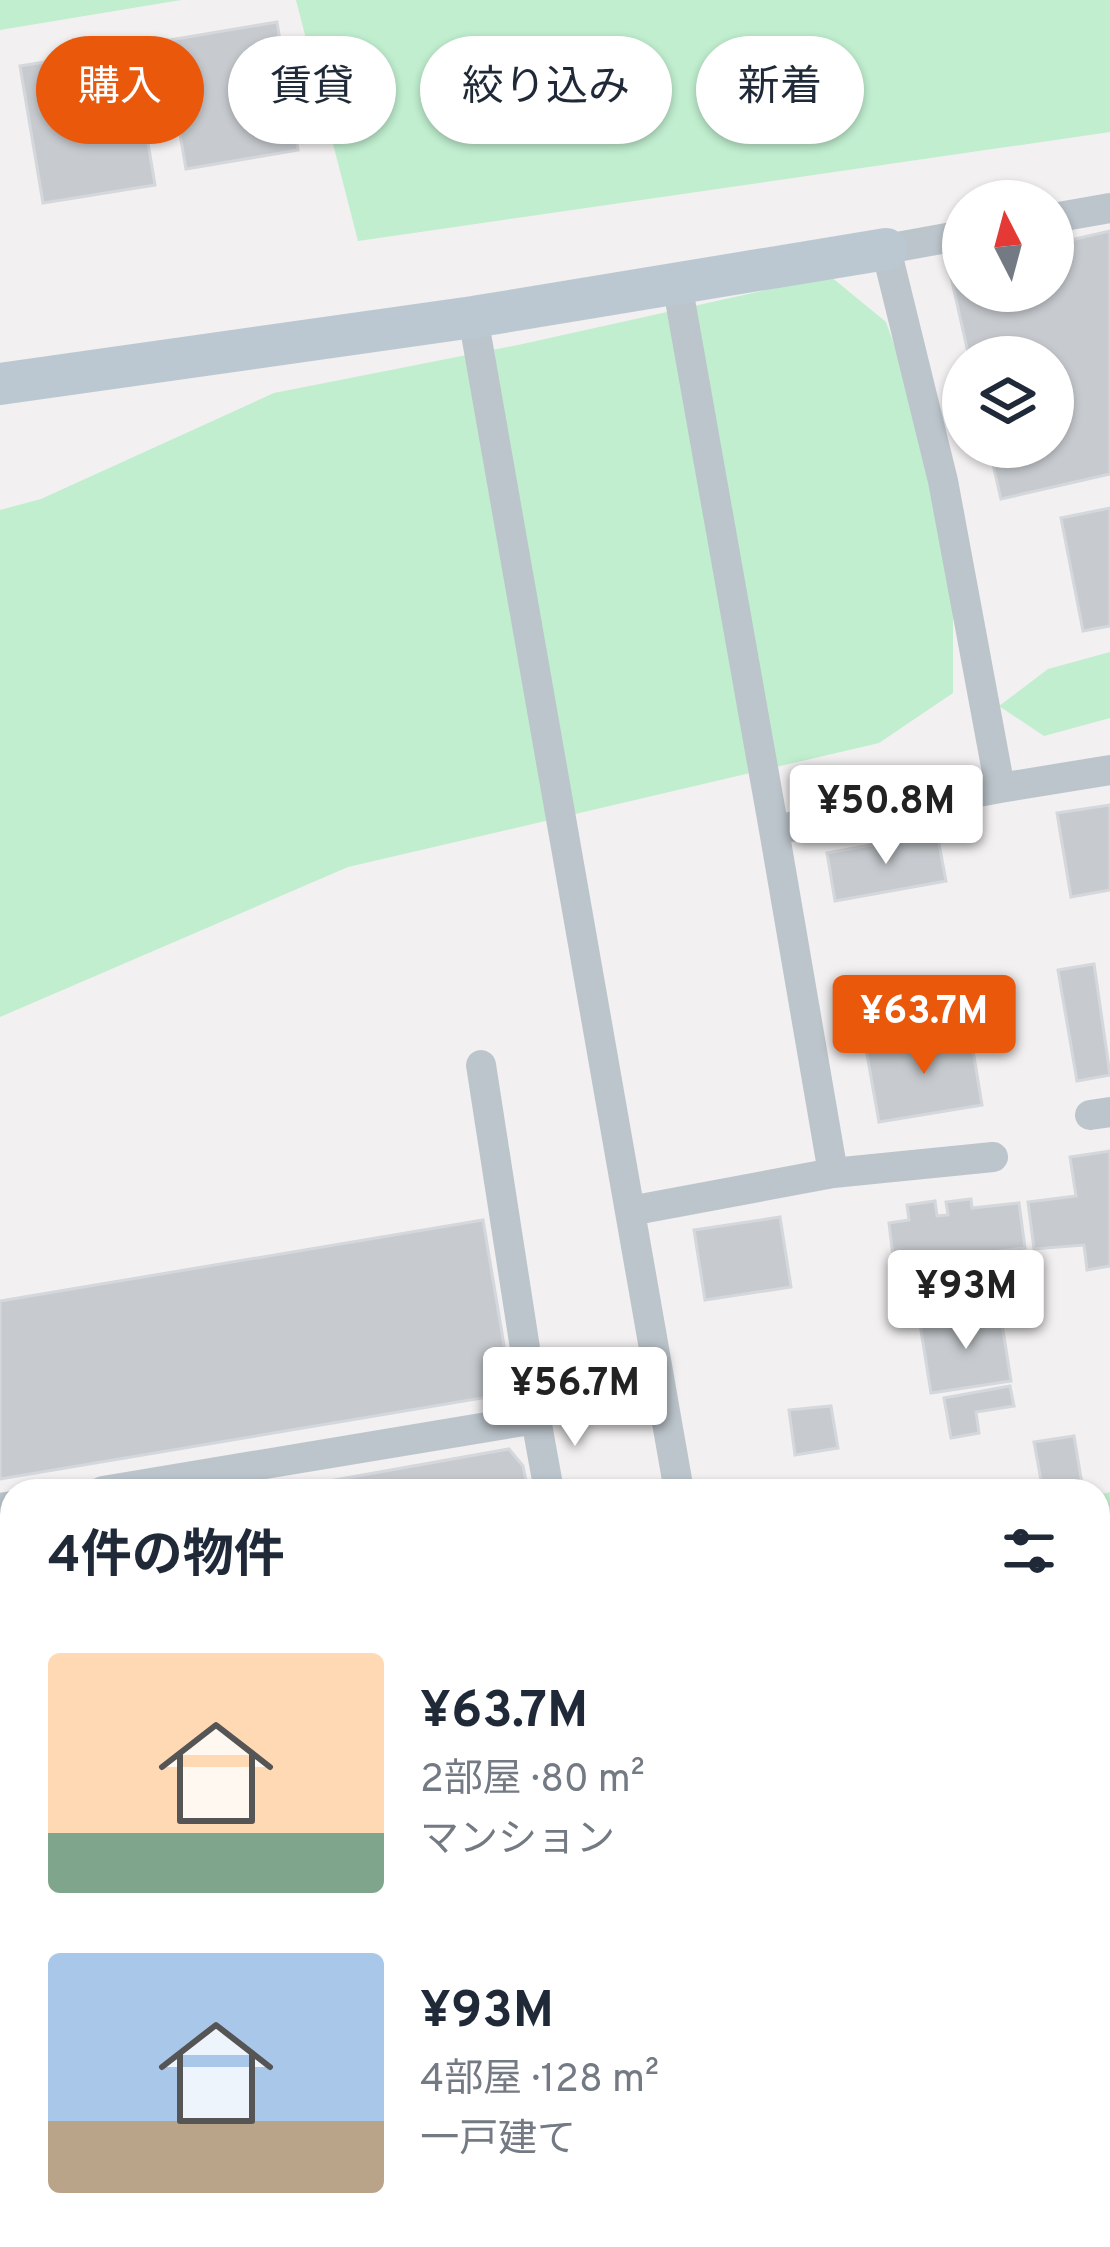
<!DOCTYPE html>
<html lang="ja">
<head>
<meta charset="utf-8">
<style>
  :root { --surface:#fff; --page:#f2f2f3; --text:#1f2937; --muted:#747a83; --accent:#ea580c }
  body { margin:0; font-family:Overpass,"Noto Sans JP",sans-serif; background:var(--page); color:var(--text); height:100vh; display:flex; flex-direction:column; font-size:45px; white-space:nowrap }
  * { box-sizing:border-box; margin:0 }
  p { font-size:39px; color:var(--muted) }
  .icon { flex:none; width:66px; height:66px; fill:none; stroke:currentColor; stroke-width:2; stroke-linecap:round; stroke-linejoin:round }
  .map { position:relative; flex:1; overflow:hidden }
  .panel { position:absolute; left:0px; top:1479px; width:1110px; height:768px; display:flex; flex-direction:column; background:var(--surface); border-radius:36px 36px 0 0; box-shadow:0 3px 9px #0004 }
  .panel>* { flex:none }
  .hud { position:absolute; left:36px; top:36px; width:1038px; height:108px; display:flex; gap:24px }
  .needle { width:78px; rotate:354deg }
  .tools { position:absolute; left:942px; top:180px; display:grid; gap:24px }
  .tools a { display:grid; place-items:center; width:132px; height:132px; border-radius:50%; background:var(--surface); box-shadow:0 3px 9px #0004; font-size:60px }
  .price { position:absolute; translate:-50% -102px; padding:0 27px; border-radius:12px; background:#fff; color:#222; font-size:39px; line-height:78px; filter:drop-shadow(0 3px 6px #0008) }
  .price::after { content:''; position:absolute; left:50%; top:72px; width:36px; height:27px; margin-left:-18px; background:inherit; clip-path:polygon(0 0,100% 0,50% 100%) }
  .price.on { background:var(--accent); color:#fff }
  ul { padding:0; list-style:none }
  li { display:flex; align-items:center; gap:36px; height:300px; padding:0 48px }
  li span { display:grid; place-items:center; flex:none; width:336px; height:240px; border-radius:12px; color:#555 }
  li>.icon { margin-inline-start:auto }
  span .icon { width:144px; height:144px; fill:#fffc; stroke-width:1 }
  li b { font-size:51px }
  h2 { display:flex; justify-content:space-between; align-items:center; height:144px; padding:0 48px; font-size:51px }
  .chip { padding:0 42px; border-radius:54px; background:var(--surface); box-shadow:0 3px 9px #0004; font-size:42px; line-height:108px }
  .chip.on { background:var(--accent); color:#fff }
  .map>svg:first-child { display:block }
</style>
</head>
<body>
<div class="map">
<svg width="1110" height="2247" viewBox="0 0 1110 2247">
  <rect width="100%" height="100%" fill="#f2f0f0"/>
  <path fill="#c0eecf" d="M 0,0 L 181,0 L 0,30 Z
    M 296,0 L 1110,0 L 1110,132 L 358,241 Z
    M 830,276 L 886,322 L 943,481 L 953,535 L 953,693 L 879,743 L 348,867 L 0,1017 L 0,510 L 41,499 L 274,393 L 518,345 Z
    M 1110,652 L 1110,718 L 1044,736 L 999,706 L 1048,669 Z
    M 1110,1492 L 1110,2203 L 1098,2208 L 1098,1495 Z
    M 12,1855 L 12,2235 L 1025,2235 L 993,2247 L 0,2247 L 0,1860 Z"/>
  <path fill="#c7cbcf" stroke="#d4d7db" stroke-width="3" d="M 277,22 L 298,150 L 186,169 L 164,41 Z
    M 132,48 L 155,185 L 43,203 L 20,66 Z
    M 1110,231 L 1110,474 L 1001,499 L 989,447 L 1053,447 L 1053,357 L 969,357 L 949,268 L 963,265 L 963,291 L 1053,291 L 1053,244 Z
    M 1110,508 L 1110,626 L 1083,631 L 1061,518 Z
    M 1110,805 L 1110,890 L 1071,897 L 1057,813 Z
    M 937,833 L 946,881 L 835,901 L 827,853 Z
    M 1094,964 L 1110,1075 L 1077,1081 L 1058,970 Z
    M 970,1032 L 982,1105 L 879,1122 L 866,1049 Z
    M 1110,1151 L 1110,1266 L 1087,1270 L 1084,1245 L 1034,1249 L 1028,1202 L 1076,1196 L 1070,1157 Z
    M 971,1199 L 972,1208 L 1019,1203 L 1025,1248 L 894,1264 L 889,1223 L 909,1220 L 907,1205 L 935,1201 L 937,1216 L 948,1215 L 946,1202 Z
    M 780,1217 L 791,1287 L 705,1300 L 694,1230 Z
    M 483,1220 L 512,1393 L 0,1479 L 0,1301 Z
    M 1000,1311 L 1011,1381 L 931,1393 L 920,1324 Z
    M 1010,1386 L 1014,1406 L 976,1412 L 979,1433 L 951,1438 L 944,1398 Z
    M 831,1406 L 838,1448 L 795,1455 L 789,1410 Z
    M 1074,1436 L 1082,1484 L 1043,1491 L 1034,1442 Z
    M 509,1449 L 523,1466 L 528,1491 L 273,1491 Z
    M 12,1537 L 12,1639 L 0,1568 L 0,1539 Z"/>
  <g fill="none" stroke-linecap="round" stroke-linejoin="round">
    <path stroke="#78cc9e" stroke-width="8" stroke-dasharray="9 6" stroke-linecap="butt" d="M 1098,1631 L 1110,1627
      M 0,1984 L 12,1980"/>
    <path stroke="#bcc5cc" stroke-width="30" d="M 1053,218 L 1110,208
      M 677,283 L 774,830
      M 473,317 L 679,1491
      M 1000,788 L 1110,770
      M 1090,1115 L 1110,1112
      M 833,1173 L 774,830 L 1000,788 L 943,481 L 886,249 L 963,235
      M 630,1211 L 833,1173 L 993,1157
      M 536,1419 L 549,1491
      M 103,1491 L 536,1419 L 481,1065
      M 0,1508 L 12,1506
      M 0,1749 L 12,1747"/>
    <path stroke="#bcc8d1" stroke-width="42" d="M 0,384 L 473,317 L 886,249"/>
  </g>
</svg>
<div class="tools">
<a><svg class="needle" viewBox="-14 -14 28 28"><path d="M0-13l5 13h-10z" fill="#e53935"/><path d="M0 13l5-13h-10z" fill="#747a83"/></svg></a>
<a><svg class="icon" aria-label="layers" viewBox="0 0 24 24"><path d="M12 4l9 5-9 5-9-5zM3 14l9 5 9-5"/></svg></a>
</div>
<b class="price" style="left:886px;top:867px">¥50.8M</b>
<b class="price on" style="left:924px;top:1077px">¥63.7M</b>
<b class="price" style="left:966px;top:1352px">¥93M</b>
<b class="price" style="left:575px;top:1449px">¥56.7M</b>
<div class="hud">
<a class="chip on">購入</a>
<a class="chip">賃貸</a>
<a class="chip">絞り込み</a>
<a class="chip">新着</a>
</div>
<section class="panel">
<h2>4件の物件<svg class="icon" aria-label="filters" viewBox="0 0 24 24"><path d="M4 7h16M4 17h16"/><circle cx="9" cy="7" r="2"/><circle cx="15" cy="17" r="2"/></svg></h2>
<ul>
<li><span style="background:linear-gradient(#ffd9b3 75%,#7fa58c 0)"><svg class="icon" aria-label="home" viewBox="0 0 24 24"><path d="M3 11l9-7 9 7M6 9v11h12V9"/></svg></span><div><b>¥63.7M</b><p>2部屋 · 80 m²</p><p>マンション</p></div></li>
<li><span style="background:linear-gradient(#a9c7e8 70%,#b9a48a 0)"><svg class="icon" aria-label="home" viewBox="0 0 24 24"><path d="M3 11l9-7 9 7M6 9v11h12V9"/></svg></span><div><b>¥93M</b><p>4部屋 · 128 m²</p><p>一戸建て</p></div></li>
</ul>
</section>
</div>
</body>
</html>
